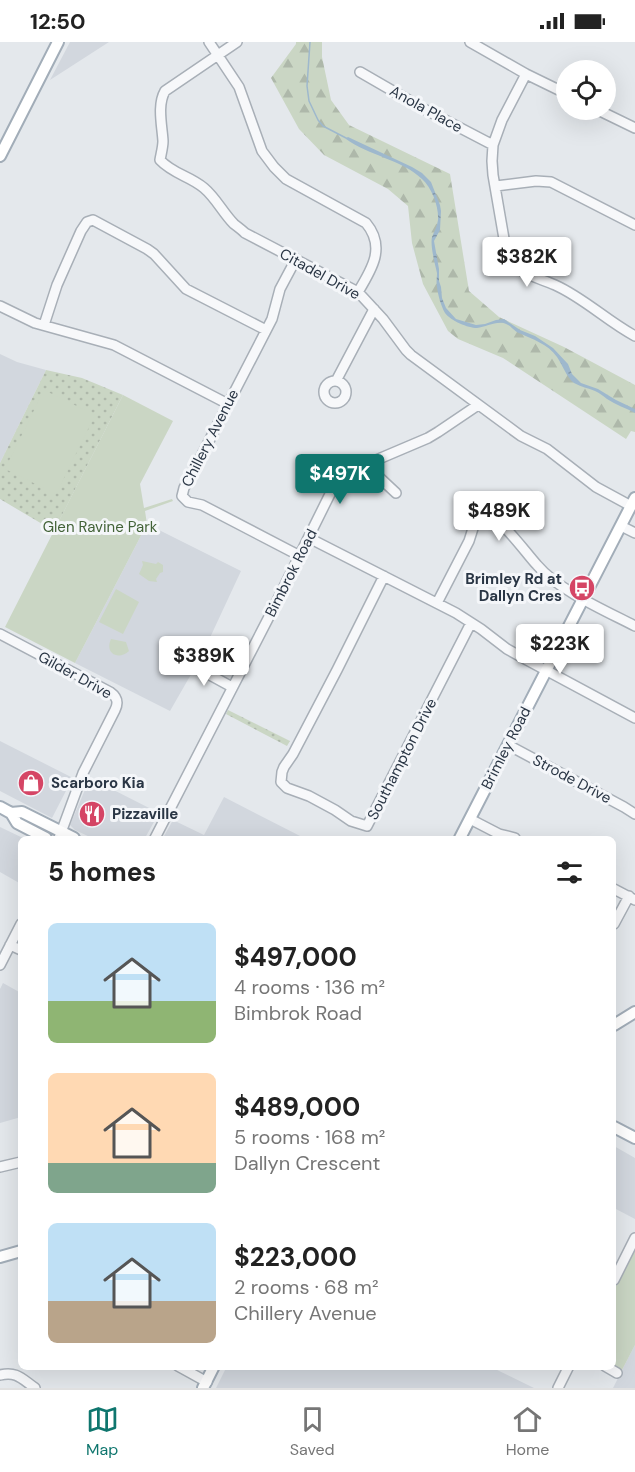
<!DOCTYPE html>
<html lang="en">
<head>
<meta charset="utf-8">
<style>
  :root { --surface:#fff; --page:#f6f6f6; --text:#222; --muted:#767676; --line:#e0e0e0; --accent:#0f766e }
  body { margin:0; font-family:"DM Sans",sans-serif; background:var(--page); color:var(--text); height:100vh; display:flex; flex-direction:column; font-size:22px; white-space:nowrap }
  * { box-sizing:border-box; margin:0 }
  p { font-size:20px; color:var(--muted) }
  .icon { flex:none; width:33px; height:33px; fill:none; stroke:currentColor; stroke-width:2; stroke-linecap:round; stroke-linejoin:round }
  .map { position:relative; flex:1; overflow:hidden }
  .panel { position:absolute; left:18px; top:794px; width:598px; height:534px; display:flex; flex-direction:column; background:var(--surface); border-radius:9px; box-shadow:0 6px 24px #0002 }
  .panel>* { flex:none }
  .tools { position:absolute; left:556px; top:18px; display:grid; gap:12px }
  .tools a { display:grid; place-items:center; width:60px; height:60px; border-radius:50%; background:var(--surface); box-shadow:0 6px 24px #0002; font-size:30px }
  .price { position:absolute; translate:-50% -51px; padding:0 14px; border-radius:6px; background:#fff; color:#222; font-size:20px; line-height:39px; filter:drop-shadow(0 2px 3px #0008) }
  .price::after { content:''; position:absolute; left:50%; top:36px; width:18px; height:14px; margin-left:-9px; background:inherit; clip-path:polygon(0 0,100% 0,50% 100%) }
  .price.active { background:var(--accent); color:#fff }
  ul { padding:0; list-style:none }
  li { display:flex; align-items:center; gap:18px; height:150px; padding:0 30px }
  li span { display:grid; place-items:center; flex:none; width:168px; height:120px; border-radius:9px; color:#555 }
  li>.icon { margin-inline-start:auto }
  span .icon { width:72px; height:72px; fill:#fffc; stroke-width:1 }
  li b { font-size:26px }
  h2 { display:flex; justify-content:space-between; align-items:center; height:72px; padding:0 30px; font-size:26px }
  .status { display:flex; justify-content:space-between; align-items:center; height:42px; padding:0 30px; background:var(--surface); direction:ltr }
  .status svg { height:16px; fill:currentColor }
  .tab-bar { display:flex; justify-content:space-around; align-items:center; height:84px; border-top:2px solid var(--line); background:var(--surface); font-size:16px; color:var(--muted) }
  .tab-bar a { display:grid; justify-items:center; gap:3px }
  .tab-bar .active { color:var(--accent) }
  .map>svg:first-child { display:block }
</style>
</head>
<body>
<div class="status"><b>12:50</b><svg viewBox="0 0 49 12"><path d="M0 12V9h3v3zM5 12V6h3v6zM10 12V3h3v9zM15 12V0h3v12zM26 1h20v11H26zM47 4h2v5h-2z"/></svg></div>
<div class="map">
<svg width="635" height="1346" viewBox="0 0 635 1346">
  <defs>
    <pattern id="grass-dots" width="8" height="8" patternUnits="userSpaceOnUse" patternTransform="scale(1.5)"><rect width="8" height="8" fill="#cad6c4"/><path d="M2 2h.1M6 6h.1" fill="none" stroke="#aeb8aa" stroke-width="1.8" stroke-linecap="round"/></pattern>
    <pattern id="forest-firs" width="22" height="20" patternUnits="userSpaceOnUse" patternTransform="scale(1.5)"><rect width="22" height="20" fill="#cad6c4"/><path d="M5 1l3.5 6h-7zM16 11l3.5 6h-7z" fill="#aeb8aa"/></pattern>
    <pattern id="water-ripples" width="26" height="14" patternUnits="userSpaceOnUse" patternTransform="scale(1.5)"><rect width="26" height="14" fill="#9eb8cd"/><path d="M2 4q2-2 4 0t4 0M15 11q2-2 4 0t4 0" fill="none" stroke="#8196a8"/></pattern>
  </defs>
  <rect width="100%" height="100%" fill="#e4e8ec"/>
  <path fill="#d2d7de" d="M 70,0 L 109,0 L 50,38 Z
    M 0,312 L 17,320 L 46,328 L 0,421 Z
    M 147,482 L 241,529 L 201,615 L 170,669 L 75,621 Z
    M 0,699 L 71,735 L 68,745 L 52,776 L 0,749 Z
    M 90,736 L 159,771 L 145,796 L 92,796 L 75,788 L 70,783 Z
    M 224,755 L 304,796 L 163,796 L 173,778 L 204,793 Z
    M 0,785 L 23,796 L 21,796 L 21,842 L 0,830 Z
    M 3,941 L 21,951 L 21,1075 L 0,1081 L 0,947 Z
    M 614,1104 L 635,1116 L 635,1177 L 614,1166 Z
    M 635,1303 L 635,1346 L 613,1346 L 622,1328 Z
    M 227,1324 L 491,1325 L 534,1346 L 216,1346 Z"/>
  <path fill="url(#grass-dots)" d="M 46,328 L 82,336 L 123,353 L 54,489 L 0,457 L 0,421 Z
    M 228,668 L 290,699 L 287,704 L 226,672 Z"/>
  <path fill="url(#forest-firs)" d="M 296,0 L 322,0 L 322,15 L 331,58 L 349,83 L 450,132 L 469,249 L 499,275 L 564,305 L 635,343 L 635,390 L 631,389 L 626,397 L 503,316 L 458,297 L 448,289 L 423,242 L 412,201 L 408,164 L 388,147 L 324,113 L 299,87 L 271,36 L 296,2 Z"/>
  <path fill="#cad6c4" d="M 44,348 L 95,373 L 56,452 L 5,427 Z
    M 123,353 L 173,379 L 140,442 L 144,466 L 172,457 L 173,459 L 145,469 L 147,482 L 75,621 L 5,585 Z
    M 142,519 L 156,522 L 158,520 L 163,523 L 163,530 L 160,531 L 156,537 L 157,540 L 149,539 L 139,532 L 143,523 Z
    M 116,547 L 139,560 L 123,592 L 99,580 Z
    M 111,597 L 126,600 L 129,609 C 120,618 104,613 111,597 Z
    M 635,1206 L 635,1303 L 622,1328 L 614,1324 L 614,1248 Z"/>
  <path fill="url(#water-ripples)" d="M 348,95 L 412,125 L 422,131 L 431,140 L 440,163 L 441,169 L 440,188 L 434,199 L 439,227 L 439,239 L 441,245 L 442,256 L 446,266 L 456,277 L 476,283 L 485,282 L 496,278 L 504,277 L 520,288 L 535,294 L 553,306 L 568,322 L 572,332 L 581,341 L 598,347 L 616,358 L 635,367 L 635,371 C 626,366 616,363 607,357 C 603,354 600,351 595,349 C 588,346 581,345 574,341 C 567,336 562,322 557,315 C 548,302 532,297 519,291 C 514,289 512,285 508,283 C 499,277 487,285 477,286 C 468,286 451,279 445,271 C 441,264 438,253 437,245 C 436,240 437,236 437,231 C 435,222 430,204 432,195 C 434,190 437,185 438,178 C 439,165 432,146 422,137 C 401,117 369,114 346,97 L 346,96 Z"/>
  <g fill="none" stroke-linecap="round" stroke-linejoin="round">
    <path stroke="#9eb8cd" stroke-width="1.5" d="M 310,0 L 307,44 L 309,59 L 318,78 L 323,84 L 346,96"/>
    <defs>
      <path id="minor" d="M 209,0 L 239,45 L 262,109 L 274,125 L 286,137 L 366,181 C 386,205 372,227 358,250
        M 237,0 L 165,49 C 157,63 162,83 163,99 C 163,105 161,112 160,118 C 173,132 190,134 204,146 C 216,156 223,171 234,182 C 238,185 242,188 245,191 L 358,250 L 383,277 L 406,308 L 411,313 L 521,394 L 547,407 L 596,445 L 631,464
        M 470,0 L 526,32 L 567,52
        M 360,30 L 424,67 L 493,103
        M 526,32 L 502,78 L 493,103 L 492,119 L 493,133 L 507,214 C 517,232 537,235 555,243 C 584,256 607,279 635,294
        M 598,68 L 635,86
        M 496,144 L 536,139 L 551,140 L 635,183
        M 296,217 L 280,247 L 272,277 L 193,430 L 184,446 L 182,454 L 188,460 L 202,463 L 300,514
        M 0,264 L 35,281 L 114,303 L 228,362
        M 44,283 L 57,243 L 81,189 L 87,180 L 93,178 L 147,207 L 154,212 L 186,247 L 266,288
        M324 350a11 11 0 1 1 22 0a11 11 0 1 1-22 0Z
        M 336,339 L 374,267
        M 365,422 L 396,451
        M 621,484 L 635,491
        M 309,496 L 456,571 L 481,587 L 507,607 L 527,618 L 635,676
        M 384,534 L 337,628 L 293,712 L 284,725 L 282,730 L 281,740 L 287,746 L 309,754 L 335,768 L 351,779 L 367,784 L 471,581
        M 437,561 L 469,499 L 475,480 L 479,475 L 484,472 C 503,477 524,509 537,523 C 558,548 606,569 635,584
        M 0,592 L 110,650 C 117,655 119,660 115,668 L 83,731 L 59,796
        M 188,621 L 232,645
        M 508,703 L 624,765 L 635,772
        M 470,777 L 499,792 L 515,796
        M 155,796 L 273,567 L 332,448 L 348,430 L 428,396 L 438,390 L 478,363
        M 614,847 L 635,858
        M 614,882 L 629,854
        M 10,903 L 21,908
        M 0,923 L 21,882
        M 0,1125 L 21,1120
        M 614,1238 L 635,1196
        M 178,1324 L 207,1340
        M 605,1324 L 617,1331
        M 0,1333 C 17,1329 22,1337 35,1346
        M 558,1346 L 569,1324"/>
      <path id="major" d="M 0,114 L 58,0
        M 0,765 L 11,771 L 22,770 L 74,796
        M 11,771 L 17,781 L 46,796
        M 460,796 L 635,456
        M 614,983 L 635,970
        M 614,1085 L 635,1096
        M 0,1215 L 21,1209
        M 203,1346 L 214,1324"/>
    </defs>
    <use href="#minor" stroke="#a8afb7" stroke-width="12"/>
    <use href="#major" stroke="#a2adb8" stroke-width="14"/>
    <use href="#minor" stroke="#f7f8fa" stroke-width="9"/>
    <use href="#major" stroke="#fff" stroke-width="10"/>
  </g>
  <defs>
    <symbol id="bus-disc" viewBox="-11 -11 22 22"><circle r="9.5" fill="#d54565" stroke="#f4f6f9"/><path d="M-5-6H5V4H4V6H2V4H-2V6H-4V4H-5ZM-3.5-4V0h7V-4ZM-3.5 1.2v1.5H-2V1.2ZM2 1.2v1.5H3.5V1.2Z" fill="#fff"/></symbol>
    <symbol id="shop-disc" viewBox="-11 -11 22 22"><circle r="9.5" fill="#d54565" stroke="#f4f6f9"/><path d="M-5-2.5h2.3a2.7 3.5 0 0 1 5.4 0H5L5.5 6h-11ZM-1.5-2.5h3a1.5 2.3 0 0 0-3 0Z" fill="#fff"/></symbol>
    <symbol id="restaurant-disc" viewBox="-11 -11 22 22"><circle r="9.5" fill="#d54565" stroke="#f4f6f9"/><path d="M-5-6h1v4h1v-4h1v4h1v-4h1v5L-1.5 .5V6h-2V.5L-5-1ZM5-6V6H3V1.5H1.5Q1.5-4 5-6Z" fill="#fff"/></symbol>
  </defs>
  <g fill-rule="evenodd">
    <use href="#bus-disc" x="567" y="531" width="30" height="30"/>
    <use href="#shop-disc" x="16" y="726" width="30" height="30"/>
    <use href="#restaurant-disc" x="77" y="757" width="30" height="30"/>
  </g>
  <g text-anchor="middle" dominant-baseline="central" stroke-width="6" stroke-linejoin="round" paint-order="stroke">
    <g font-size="15" fill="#2a3645" stroke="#f4f6f9">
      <text transform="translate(426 67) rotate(29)">Anola Place</text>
      <text transform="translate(320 232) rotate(29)">Citadel Drive</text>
      <text transform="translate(210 396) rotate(-63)">Chillery Avenue</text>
      <text transform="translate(291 531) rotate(-63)">Bimbrok Road</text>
      <text transform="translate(75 633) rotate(29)">Gilder Drive</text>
      <text transform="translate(506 706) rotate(-63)">Brimley Road</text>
      <text transform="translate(402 717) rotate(-63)">Southampton Drive</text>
      <text transform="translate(572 737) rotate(28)">Strode Drive</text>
    </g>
    <g font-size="15" fill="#426237" stroke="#f4f6f9">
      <text x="100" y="485">Glen Ravine Park</text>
    </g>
    <g font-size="15" font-weight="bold" fill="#2a3645" stroke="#f4f6f9" text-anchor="start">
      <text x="562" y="537" text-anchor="end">Brimley Rd at<tspan x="562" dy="17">Dallyn Cres</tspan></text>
      <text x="51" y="741">Scarboro Kia</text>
      <text x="112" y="772">Pizzaville</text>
    </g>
  </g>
</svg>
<div class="tools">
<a><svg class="icon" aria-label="locate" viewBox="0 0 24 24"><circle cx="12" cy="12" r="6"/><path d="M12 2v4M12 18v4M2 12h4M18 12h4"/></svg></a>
</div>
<b class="price" style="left:527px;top:246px">$382K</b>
<b class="price active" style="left:340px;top:463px">$497K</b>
<b class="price" style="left:499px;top:500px">$489K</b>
<b class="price" style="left:560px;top:633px">$223K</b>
<b class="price" style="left:204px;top:645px">$389K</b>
<section class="panel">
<h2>5 homes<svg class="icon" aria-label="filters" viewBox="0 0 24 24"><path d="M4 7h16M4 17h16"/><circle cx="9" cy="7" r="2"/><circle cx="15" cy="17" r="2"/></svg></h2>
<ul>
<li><span style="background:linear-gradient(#bfe0f5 65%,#8fb573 0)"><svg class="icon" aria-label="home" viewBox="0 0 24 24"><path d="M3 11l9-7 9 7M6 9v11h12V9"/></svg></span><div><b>$497,000</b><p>4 rooms · 136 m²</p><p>Bimbrok Road</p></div></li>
<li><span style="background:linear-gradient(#ffd9b3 75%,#7fa58c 0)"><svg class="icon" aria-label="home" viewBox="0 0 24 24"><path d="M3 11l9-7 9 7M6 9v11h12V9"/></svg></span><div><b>$489,000</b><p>5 rooms · 168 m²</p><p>Dallyn Crescent</p></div></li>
<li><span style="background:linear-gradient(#bfe0f5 65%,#b9a48a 0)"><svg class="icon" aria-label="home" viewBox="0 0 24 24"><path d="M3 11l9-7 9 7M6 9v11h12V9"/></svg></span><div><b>$223,000</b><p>2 rooms · 68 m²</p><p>Chillery Avenue</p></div></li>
</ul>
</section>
</div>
<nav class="tab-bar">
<a class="active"><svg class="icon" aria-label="map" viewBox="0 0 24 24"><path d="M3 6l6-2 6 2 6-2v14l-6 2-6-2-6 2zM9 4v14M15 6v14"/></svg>Map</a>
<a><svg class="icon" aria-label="saved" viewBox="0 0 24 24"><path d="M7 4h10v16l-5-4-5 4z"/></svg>Saved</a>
<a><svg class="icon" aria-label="home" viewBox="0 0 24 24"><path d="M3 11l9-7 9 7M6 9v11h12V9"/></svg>Home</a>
</nav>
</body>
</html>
